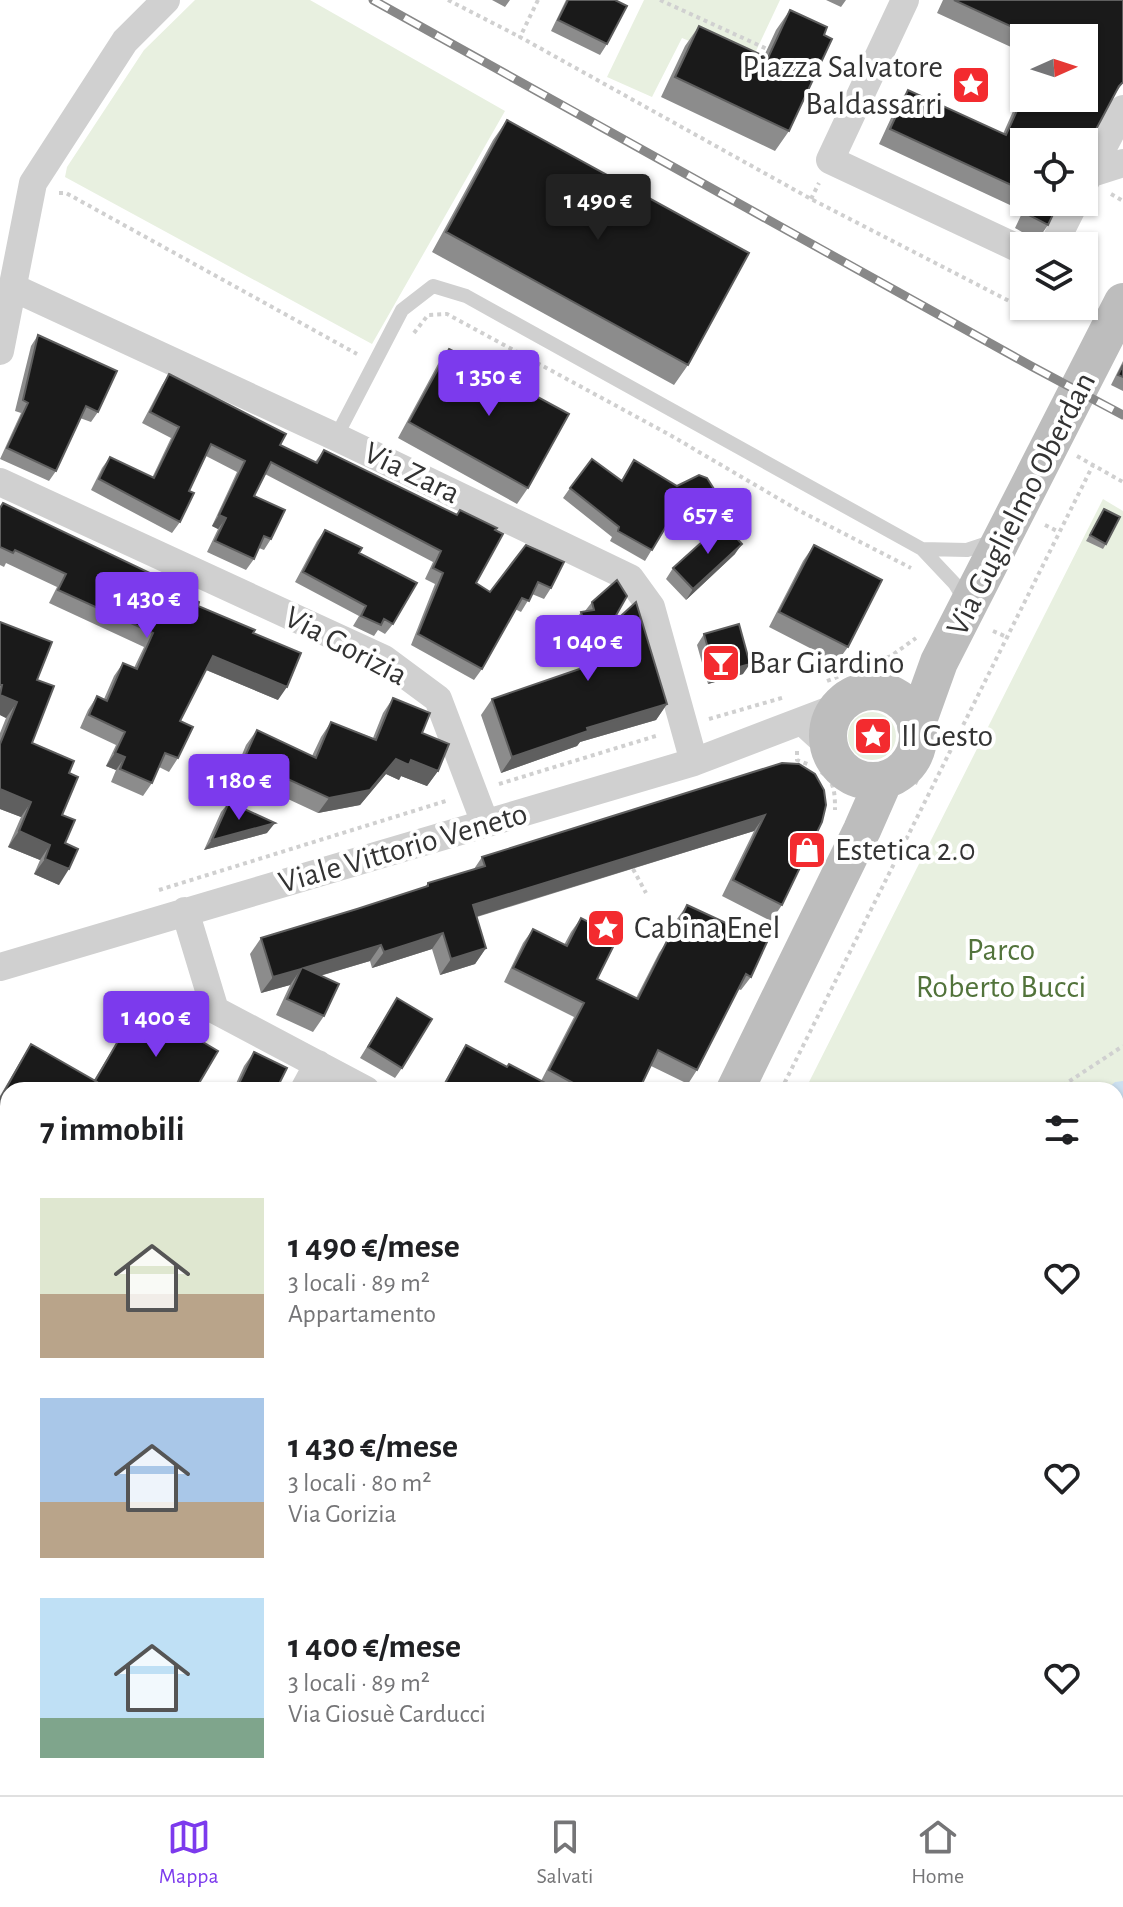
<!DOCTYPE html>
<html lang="it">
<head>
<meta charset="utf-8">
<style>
  :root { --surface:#fff; --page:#f6f6f6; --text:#202124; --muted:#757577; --line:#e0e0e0; --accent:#7c3aed }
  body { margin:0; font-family:"Alegreya Sans",sans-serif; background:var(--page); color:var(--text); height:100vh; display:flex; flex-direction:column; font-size:30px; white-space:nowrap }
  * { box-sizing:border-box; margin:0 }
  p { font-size:26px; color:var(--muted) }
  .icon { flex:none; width:44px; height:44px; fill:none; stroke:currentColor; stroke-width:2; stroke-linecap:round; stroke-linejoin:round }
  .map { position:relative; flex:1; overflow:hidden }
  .details { position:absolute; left:0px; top:1082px; width:1124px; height:714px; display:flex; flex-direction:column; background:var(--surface); border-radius:24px 24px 0 0; box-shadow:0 2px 6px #0004 }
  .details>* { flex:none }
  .needle { width:52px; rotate:87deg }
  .tools { position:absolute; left:1010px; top:24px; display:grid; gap:16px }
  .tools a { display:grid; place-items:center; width:88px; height:88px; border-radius:0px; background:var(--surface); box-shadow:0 2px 6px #0004; font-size:40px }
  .price { position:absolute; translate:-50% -68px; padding:0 18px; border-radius:8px; background:var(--accent); color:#fff; font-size:26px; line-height:52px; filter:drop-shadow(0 2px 4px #0008) }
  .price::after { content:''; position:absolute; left:50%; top:48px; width:24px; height:18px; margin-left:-12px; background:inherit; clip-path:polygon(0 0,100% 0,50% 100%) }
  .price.selected { background:#222; color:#fff }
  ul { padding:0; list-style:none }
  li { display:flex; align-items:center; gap:24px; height:200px; padding:0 40px }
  li span { display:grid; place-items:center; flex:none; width:224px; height:160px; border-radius:0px; color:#555 }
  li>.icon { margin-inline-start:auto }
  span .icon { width:96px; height:96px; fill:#fffc; stroke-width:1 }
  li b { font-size:34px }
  h2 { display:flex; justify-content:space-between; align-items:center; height:96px; padding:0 40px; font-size:34px }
  .tab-bar { display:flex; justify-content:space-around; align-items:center; height:112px; border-top:2px solid var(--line); background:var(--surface); font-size:22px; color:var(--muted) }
  .tab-bar a { display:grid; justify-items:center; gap:4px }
  .tab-bar .selected { color:var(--accent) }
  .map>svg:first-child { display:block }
</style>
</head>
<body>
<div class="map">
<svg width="1123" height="1795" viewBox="0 0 1123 1795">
  <rect width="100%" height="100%" fill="#fff"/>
  <path fill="#e8f0e0" d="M 195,0 L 310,0 L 505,111 L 372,344 L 65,177 L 67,167 L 144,50 Z
    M 644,0 L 780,0 L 749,66 L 682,38 L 652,97 L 607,77 Z
    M 1103,499 L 1123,511 L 1123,1575 L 1116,1571 L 1116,1090 L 805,1090 Z
    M848 736a24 24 0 1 1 48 0a24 24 0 1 1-48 0Z
    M 1116,1575 L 1123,1578 L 1123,1795 L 896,1795 L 899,1788 L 1116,1788 Z
    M 637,1788 L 721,1788 L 735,1795 L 634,1795 Z
    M 782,1788 L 883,1788 L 880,1795 L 783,1795 L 779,1793 Z"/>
  <path fill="#cce0f0" d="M 1123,1081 L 1123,1218 L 1116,1222 L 1116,1090 L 1106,1090 L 1115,1082 Z
    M 1123,1647 L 1123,1795 L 1045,1795 L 1049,1788 L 1116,1788 L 1116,1660 Z"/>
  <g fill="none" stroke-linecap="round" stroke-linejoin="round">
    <path stroke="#cce0f0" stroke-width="7" d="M 1116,1375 L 1123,1378"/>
    <path stroke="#d0d0d0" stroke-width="4" stroke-dasharray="4 4" stroke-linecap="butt" d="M 448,0 L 520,37
      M 538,0 L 520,37 L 811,199 L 1013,303 L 1024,302
      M 660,0 L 767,49
      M 1018,91 L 1024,94
      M 59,193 L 66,193 L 357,354
      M 1111,194 L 1123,201
      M 811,199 L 819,183
      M 414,333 L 428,315 L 447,314 L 670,435 L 798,510 L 911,568
      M 1077,456 L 1123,482
      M 1045,525 L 1059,532
      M 993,631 L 1009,638
      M 827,681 L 891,656 L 916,638
      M 709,719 L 785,697
      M 797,751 L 797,760 L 810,765
      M 821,772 C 835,781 835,794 835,810
      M 499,784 L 659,735
      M 915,784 L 931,752
      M 633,869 L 646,893
      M 159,890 L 449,800
      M 781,1090 L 1093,465
      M 1056,1090 L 1123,1046
      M 1116,1325 L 1123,1320
      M 1116,1415 L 1123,1416
      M 681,1788 L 695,1795
      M 743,1788 L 757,1795
      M 423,1795 L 427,1788"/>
    <path stroke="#d0d0d0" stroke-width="14" d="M 336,437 L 402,310 L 433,286 L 466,296 L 922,549 L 955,584 L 966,602
      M 922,549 L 967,550 L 991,542"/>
    <path stroke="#d0d0d0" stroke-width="28" d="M 905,0 L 830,160 L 1024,251
      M 1089,174 L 1123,163
      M 1084,184 L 1123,109
      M 1053,246 L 1075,202
      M 14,288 L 336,437 L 630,578 L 651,607 L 694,762
      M 0,351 L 33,183 L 125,41 L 166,0
      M 0,482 L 384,659 L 438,699 L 485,823
      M 804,723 L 829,746
      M 185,911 L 215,1010 L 366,1090
      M 0,967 L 694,762 L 838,707
      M 304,1090 L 318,1064
      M 0,1161 L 8,1165
      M 0,1405 L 8,1409
      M 0,1594 L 8,1598
      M 144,1795 L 148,1788"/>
    <path stroke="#bdbdbd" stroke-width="38" d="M828 736a45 45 0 1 1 90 0a45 45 0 1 1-90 0Z
      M 916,726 L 939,662 L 1123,302
      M 735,1090 L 862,830 L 884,780
      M 378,1795 L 382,1788"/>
    <defs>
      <path id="rail" d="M 373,0 L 1031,366 L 1123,415"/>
    </defs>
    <use href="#rail" stroke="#888" stroke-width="9"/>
    <use href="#rail" stroke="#fff" stroke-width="6" stroke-dasharray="18" stroke-linecap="butt"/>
  </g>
  <path fill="#8c8c8c" d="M 492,0 L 510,0 L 505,7 Z
    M 566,0 L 615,0 L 607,44 L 600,55 L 551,31 Z
    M 826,0 L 846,0 L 841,7 Z
    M 943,0 L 1123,0 L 1123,83 L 1113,96 L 1024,142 L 1024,202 L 1059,202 L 1048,225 L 1037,241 L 1015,228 L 1023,211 L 879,144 L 897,105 L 908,90 L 1003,134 L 1017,102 L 1024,92 L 1024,98 L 1084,38 L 1024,38 L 1024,53 L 937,13 Z
    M 790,10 L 789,131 L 775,151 L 661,97 L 685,46 L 699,26 L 764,56 L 776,30 Z
    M 507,120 L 688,365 L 674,385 L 432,252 L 493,140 Z
    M 38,335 L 98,412 L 91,422 L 80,418 L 56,471 L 49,481 L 0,459 L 21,413 L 15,411 L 31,346 Z
    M 449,349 L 528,488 L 517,504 L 398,438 L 438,364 Z
    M 1123,361 L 1123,391 L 1111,385 Z
    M 169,374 L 280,445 L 315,462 L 324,450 L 456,515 L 460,510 L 476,583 L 490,592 L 526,545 L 551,588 L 544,599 L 532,594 L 521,612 L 515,609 L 482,669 L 474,680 L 411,645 L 435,584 L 425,579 L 433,562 L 265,474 L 254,496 L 271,539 L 264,550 L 259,548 L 254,559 L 246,570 L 207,552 L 218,529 L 212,526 L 237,472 L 206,456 L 189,491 L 180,522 L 172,533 L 91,490 L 102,468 L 110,457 L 152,478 L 171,438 L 142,423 L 162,385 Z
    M 634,460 L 699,522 L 674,513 L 645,561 L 610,541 L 612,537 L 563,498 L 570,488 L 621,481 Z
    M 3,503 L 198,606 L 253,633 L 278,700 L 206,670 L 180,721 L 178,758 L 169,772 L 159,767 L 152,783 L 143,796 L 111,782 L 116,770 L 106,766 L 116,745 L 80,728 L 88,710 L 97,696 L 104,699 L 114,676 L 123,663 L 134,668 L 144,647 L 49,603 L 57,587 L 6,563 L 4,567 L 0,565 L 0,507 Z
    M 1104,509 L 1106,544 L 1103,549 L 1086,541 Z
    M 325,530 L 359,553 L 393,624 L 385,634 L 378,630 L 374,636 L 353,626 L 359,616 L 295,582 L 317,541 Z
    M 814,545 L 848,647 L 837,662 L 769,627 L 803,561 Z
    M 735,554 L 686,600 L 666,579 L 673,568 Z
    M 592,602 L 667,704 L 656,720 L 580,742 L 577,746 L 501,773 L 481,715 L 492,699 L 583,668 L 571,627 L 581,612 L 585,611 Z
    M 0,622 L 37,680 L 32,743 L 69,773 L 62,815 L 65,843 L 59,885 L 34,874 L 40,860 L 8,847 L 21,817 L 0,809 L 0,733 L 6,718 L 0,715 Z
    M 704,634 L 743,674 L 708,684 L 697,645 Z
    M 393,698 L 422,733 L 438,771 L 427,786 L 401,776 L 399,780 L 386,774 L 360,805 L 318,813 L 234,774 L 246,745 L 257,730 L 312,756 L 321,737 L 331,722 L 373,738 L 383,713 Z
    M 782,763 L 782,905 L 771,921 L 722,896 L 754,831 L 477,917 L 486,948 L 475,964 L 440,975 L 432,949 L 372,968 L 370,961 L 320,976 L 324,1016 L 313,1032 L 276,1015 L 290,985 L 261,993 L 250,954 L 261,938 L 357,909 L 425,887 L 428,883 L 474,869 L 482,857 Z
    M 229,802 L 267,833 L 204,850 L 221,812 Z
    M 687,905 L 751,977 L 741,990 L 738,989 L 697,1070 L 688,1084 L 651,1066 L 639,1090 L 440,1090 L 459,1056 L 466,1045 L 507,1067 L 541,1081 L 574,1017 L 504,982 L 523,943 L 533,929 L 564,945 L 571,932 L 581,918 L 597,979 L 636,998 L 659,953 L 668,940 L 677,919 Z
    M 397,998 L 402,1068 L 395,1078 L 360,1058 Z
    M 149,1010 L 195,1090 L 8,1090 L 8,1142 L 0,1137 L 0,1096 L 21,1060 L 31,1044 L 94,1080 L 125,1029 L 133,1033 Z
    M 254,1052 L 276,1090 L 233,1090 L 244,1066 Z
    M 0,1184 L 8,1189 L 8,1266 L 0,1262 Z
    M 0,1287 L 8,1291 L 8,1391 L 0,1387 Z
    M 0,1427 L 8,1431 L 8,1570 L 0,1566 Z
    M 0,1612 L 8,1616 L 8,1708 L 0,1704 Z
    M 201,1788 L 347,1788 L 344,1795 L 215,1795 Z"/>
  <path fill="#5f5f5f" d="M 680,503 L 707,512 L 699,522 L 672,513 Z
    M 219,515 L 226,518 L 218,529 L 212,526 Z
    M 742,544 L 735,554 L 686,600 L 693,589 Z
    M 213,656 L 287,687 L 278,700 L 204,669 Z
    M 750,664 L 743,674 L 708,684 L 715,674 Z
    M 0,695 L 17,702 L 6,718 L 0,715 Z
    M 667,704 L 656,720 L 580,742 L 577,746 L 501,773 L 512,757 L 587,728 Z
    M 115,753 L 125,757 L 116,770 L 106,766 Z
    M 396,759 L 411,760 L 438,771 L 427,786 L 401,776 L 399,780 L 386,774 L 360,805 L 318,813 L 329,798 Z
    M 0,789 L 31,802 L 21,817 L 0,809 Z
    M 765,815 L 754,831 L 462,921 L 473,905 Z
    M 275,823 L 267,833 L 204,850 L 212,840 Z
    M 19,831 L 50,845 L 40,860 L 8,847 Z
    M 45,859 L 69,869 L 59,885 L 34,874 Z
    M 443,933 L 432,949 L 372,968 L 384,952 Z
    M 381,945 L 370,961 L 295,983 L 304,968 Z
    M 486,948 L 475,964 L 440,975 L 451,959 Z
    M 301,969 L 290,985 L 261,993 L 273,977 Z"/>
  <path fill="#1a1a1a" stroke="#5f5f5f" stroke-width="2" d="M 568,0 L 615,0 L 627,6 L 607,44 L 558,20 Z
    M 954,0 L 1123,0 L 1123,82 L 1119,86 L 1084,152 L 1084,142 L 1024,142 L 1024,191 L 890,129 L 908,90 L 1006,135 L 1024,95 L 1024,98 L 1084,98 L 1084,38 L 1036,38 Z
    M 790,10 L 827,27 L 824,35 L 832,39 L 789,131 L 675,77 L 699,26 L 768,58 Z
    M 507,120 L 749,253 L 688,365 L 446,232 Z
    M 1030,202 L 1059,202 L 1048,225 L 1025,213 Z
    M 38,335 L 117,371 L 98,412 L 86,406 L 56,471 L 7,448 L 28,403 L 23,400 Z
    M 449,349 L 569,414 L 528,488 L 409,422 Z
    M 1123,365 L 1123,377 L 1118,375 Z
    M 169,374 L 286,434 L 280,445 L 317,463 L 324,450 L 457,515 L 460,510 L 497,528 L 495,530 L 503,534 L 476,583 L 490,592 L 526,545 L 564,562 L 551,588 L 538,582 L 529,601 L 522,598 L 482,669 L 418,634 L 443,573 L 433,568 L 441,551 L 271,462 L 254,496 L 285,510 L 271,539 L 264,536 L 254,559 L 215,541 L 226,518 L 219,515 L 245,461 L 211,444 L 189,491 L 194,493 L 180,522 L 99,479 L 110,457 L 154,478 L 179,427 L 150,412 Z
    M 592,459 L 622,481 L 634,460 L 677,486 L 699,475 L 707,478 L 714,489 L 714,497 L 707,512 L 680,503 L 652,550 L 618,531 L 619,527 L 570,488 Z
    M 3,503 L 154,575 L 152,580 L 199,602 L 198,606 L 255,630 L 253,633 L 301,653 L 287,687 L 213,656 L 180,721 L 193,727 L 178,758 L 165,753 L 152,783 L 120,769 L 125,757 L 115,753 L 125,732 L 89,715 L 97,696 L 107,701 L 123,663 L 137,669 L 153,633 L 58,590 L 66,574 L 15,550 L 13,553 L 0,547 L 0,508 Z
    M 1104,509 L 1120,517 L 1106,544 L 1090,535 Z
    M 723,523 L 742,544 L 693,589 L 673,568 Z
    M 325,530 L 362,548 L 359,553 L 417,583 L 393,624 L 384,619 L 381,625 L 361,616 L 366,606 L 303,572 Z
    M 814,545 L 882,580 L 848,647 L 779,612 Z
    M 617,580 L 627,596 L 610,626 L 636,602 L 667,704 L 587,728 L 588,731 L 512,757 L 492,699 L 597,663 L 581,612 L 594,610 L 592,602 Z
    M 0,622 L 52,642 L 37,680 L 54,686 L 32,743 L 74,761 L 69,773 L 78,777 L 62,815 L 75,820 L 65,843 L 78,849 L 69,869 L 45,859 L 50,845 L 19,831 L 31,802 L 0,789 L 0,744 L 17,702 L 0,695 L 2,685 L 0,685 Z
    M 739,624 L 750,664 L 715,674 L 704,634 Z
    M 393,698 L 430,713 L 422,733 L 449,744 L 438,771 L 411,760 L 409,765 L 396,759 L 370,790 L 329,798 L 244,759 L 257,730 L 316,758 L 331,722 L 376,740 Z
    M 782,763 L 799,764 L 815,774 L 824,790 L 826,805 L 822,822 L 782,905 L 733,880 L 765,815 L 473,905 L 486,948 L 451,959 L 443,933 L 384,952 L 381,945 L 304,968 L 339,984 L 324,1016 L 287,999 L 301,969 L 273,977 L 261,938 L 357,909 L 428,886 L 428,883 L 485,866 L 482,857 Z
    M 229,802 L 275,823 L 212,840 Z
    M 687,905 L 767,942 L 751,977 L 746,974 L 697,1070 L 658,1050 L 639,1090 L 586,1090 L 549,1070 L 584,1003 L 513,968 L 533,929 L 567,946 L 581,918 L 618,937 L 597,979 L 638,999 L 668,939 L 671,940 Z
    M 397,998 L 432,1019 L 402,1068 L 368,1047 Z
    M 149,1010 L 218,1051 L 195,1090 L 109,1090 L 95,1081 L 125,1029 L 134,1034 Z
    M 31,1044 L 97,1082 L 93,1090 L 8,1090 L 8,1120 L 0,1115 L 0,1099 Z
    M 466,1045 L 507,1067 L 509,1064 L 553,1087 L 552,1090 L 444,1090 L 442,1089 Z
    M 254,1052 L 287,1068 L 276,1090 L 236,1090 Z
    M 0,1184 L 8,1189 L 8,1244 L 0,1239 Z
    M 0,1287 L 8,1291 L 8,1369 L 0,1364 Z
    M 0,1427 L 8,1431 L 8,1556 L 0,1552 Z
    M 0,1612 L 8,1616 L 8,1688 L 0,1684 Z
    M 0,1728 L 8,1732 L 8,1788 L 101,1788 L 97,1795 L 0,1795 Z
    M 243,1788 L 347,1788 L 344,1795 L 258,1795 Z"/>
  <defs>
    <symbol id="sight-square" viewBox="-11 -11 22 22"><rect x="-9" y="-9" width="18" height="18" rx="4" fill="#f32b2f" stroke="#fff"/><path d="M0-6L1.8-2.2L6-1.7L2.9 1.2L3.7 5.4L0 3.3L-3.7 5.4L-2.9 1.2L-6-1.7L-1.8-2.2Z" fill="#fff"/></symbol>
    <symbol id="bar-square" viewBox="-11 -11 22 22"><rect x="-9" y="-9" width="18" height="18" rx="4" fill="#f32b2f" stroke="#fff"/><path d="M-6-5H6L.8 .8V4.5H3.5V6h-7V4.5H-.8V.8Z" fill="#fff"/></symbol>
    <symbol id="shop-square" viewBox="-11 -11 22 22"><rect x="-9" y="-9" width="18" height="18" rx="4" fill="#f32b2f" stroke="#fff"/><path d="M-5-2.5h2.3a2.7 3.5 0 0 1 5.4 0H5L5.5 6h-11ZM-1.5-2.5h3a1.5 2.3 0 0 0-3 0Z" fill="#fff"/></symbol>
  </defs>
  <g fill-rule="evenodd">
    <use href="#sight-square" x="949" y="63" width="44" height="44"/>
    <use href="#bar-square" x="699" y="641" width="44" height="44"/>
    <use href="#sight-square" x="851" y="714" width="44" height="44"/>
    <use href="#shop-square" x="785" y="828" width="44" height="44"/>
    <use href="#sight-square" x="584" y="906" width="44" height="44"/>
  </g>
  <g text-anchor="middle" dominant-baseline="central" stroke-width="8" stroke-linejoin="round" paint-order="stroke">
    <g font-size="32" fill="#333" stroke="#fff" text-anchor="start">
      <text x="943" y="67" text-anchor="end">Piazza Salvatore<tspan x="943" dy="37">Baldassarri</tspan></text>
      <text x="749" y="663">Bar Giardino</text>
      <text x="901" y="736">Il Gesto</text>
      <text x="835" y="850">Estetica 2.0</text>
      <text x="634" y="928">Cabina Enel</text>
    </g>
    <g font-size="32" fill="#333" stroke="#fff">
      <text transform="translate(412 473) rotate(26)">Via Zara</text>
      <text transform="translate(1021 504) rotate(-63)">Via Guglielmo Oberdan</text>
      <text transform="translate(346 646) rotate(28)">Via Gorizia</text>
      <text transform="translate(403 848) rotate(-16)">Viale Vittorio Veneto</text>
    </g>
    <g font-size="32" fill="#52733b" stroke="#fff">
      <text x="1001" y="950">Parco<tspan x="1001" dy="37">Roberto Bucci</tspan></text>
    </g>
  </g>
</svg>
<div class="tools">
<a><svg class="needle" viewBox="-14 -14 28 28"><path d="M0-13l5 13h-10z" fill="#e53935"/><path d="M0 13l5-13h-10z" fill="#757577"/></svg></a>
<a><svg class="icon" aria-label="locate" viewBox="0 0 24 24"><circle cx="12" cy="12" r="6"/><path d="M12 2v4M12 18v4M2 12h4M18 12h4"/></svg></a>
<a><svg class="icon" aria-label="layers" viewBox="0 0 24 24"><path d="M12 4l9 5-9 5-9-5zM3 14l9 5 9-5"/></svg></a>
</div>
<b class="price selected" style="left:598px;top:242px">1 490 €</b>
<b class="price" style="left:489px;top:418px">1 350 €</b>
<b class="price" style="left:708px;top:556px">657 €</b>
<b class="price" style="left:147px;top:640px">1 430 €</b>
<b class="price" style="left:588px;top:683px">1 040 €</b>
<b class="price" style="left:239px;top:822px">1 180 €</b>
<b class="price" style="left:156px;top:1059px">1 400 €</b>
<section class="details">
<h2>7 immobili<svg class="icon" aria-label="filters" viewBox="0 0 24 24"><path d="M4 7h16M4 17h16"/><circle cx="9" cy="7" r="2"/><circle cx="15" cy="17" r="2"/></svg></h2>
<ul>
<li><span style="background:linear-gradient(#dfe7d0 60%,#b9a48a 0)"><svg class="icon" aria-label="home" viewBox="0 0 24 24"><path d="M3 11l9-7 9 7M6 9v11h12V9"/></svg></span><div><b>1 490 €/mese</b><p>3 locali · 89 m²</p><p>Appartamento</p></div><svg class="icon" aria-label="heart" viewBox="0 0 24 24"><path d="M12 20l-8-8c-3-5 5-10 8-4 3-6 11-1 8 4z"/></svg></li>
<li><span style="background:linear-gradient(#a9c7e8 65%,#b9a48a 0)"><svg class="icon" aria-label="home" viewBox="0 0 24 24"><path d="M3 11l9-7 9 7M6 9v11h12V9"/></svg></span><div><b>1 430 €/mese</b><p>3 locali · 80 m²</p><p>Via Gorizia</p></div><svg class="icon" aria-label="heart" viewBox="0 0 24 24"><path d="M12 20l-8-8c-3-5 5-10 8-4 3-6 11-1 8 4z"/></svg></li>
<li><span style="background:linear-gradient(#bfe0f5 75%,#7fa58c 0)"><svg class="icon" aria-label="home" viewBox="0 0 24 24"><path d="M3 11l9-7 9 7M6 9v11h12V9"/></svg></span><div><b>1 400 €/mese</b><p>3 locali · 89 m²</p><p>Via Giosuè Carducci</p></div><svg class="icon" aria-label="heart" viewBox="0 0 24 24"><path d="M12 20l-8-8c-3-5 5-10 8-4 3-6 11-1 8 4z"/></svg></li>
</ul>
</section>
</div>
<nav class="tab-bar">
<a class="selected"><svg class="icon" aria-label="map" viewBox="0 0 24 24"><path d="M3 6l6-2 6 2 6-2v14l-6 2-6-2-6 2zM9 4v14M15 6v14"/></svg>Mappa</a>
<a><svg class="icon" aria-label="saved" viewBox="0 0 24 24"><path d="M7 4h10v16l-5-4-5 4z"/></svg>Salvati</a>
<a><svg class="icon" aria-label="home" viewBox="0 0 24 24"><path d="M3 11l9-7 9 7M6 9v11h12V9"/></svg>Home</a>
</nav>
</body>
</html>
